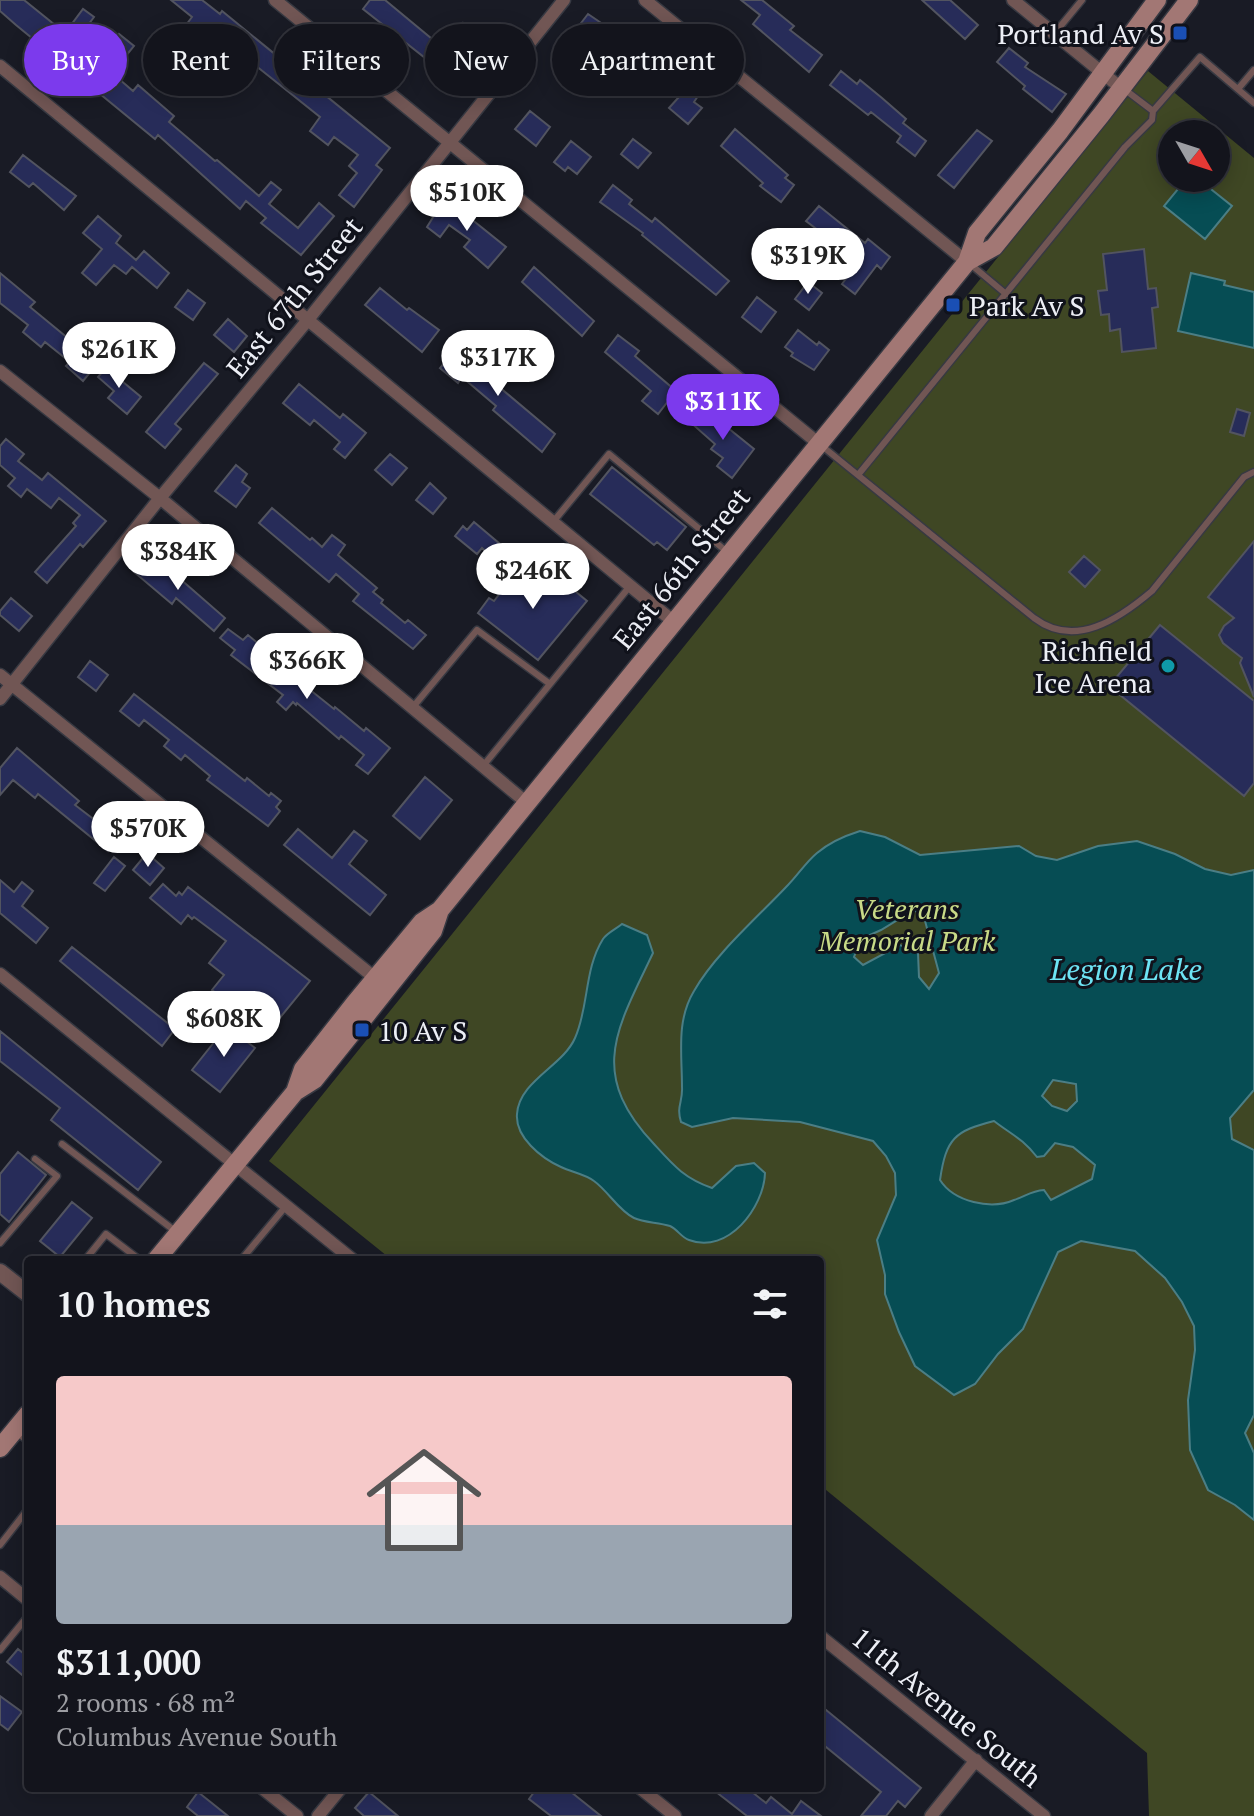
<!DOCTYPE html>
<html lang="en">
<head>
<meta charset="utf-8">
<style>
  :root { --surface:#13141c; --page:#202129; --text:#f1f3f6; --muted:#9d9ea3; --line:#32333b; --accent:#7c3aed }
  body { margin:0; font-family:"PT Serif",serif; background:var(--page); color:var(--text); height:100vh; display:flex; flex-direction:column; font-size:30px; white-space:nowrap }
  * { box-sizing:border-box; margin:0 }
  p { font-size:26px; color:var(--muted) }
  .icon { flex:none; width:44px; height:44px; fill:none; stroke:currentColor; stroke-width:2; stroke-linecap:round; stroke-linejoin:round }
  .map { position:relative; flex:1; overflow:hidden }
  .side { position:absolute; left:24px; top:1256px; width:800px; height:536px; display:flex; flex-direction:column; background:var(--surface); border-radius:8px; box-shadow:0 4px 20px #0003,0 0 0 2px var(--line) }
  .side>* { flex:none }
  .hud { position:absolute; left:24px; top:24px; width:800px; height:72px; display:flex; gap:16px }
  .needle { width:52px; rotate:129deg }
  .fabs { position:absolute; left:1158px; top:120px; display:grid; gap:16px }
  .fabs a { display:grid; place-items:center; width:72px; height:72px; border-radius:50%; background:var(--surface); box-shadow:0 4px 20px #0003,0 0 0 2px var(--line); font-size:40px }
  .price { position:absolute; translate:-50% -68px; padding:0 18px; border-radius:28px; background:#fff; color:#222; font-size:26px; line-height:52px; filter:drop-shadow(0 2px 4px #0008) }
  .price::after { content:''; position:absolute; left:50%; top:48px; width:24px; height:18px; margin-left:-12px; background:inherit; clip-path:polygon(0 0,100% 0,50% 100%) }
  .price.active { background:var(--accent); color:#fff }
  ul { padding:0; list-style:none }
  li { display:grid; align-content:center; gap:16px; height:424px; padding:0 32px }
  li span { display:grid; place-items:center; height:248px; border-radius:8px; color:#555 }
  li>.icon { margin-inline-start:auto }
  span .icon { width:144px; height:144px; fill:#fffc; stroke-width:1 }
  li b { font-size:34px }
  h2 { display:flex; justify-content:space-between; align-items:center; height:96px; padding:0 32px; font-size:34px }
  .chip { padding:0 28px; border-radius:36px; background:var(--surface); box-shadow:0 4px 20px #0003,0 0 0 2px var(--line); font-size:28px; line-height:72px }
  .chip.active { background:var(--accent); color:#fff }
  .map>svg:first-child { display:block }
</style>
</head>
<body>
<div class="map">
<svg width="1254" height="1816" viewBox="0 0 1254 1816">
  <rect width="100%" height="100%" fill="#191b25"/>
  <path fill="#3f4724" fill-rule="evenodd" d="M 1148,71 L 1254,158 L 1254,1816 L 1149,1816 L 1147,1753 L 820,1485 L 820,1260 L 392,1260 L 269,1161 ZM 1172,134 L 1216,134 L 1216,178 L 1172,178 Z"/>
  <path fill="#064d54" stroke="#4b7e85" stroke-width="2" fill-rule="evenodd" d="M 1187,178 L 1197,178 L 1232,206 L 1205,239 L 1164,206 Z
    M 1191,273 L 1225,281 L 1224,285 L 1254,292 L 1254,348 L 1178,331 Z
    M 860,831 L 885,837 L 920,855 L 1019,846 L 1036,856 L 1057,860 L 1098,846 L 1137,841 L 1175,854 L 1205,869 L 1231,875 L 1254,870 L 1254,1090 L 1230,1118 L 1232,1139 L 1254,1150 L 1254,1415 L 1245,1433 L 1254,1453 L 1254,1520 L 1235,1505 L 1208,1490 L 1190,1450 L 1188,1400 L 1195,1350 L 1194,1326 L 1182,1302 L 1165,1278 L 1135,1251 L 1081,1241 L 1058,1252 L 1023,1329 L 998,1354 L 975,1384 L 954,1395 L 915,1366 L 899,1332 L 885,1294 L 885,1275 L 877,1240 L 896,1195 L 895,1173 L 886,1156 L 873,1141 L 800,1122 L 733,1118 L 692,1127 L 681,1122 C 676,1106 683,1102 682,1087 C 682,1053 676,1021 694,991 C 715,954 759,916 788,885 C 798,875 806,862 817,853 C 830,842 844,836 860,831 ZM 914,910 L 924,917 L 939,973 L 929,989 L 919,977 L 918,953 L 900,945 L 863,965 L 854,957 L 861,939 L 881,930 ZM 1053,1080 L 1076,1084 L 1077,1101 L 1067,1111 L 1052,1106 L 1042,1096 ZM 994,1121 C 1012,1135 1022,1138 1037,1157 L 1044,1156 L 1055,1143 L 1073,1147 L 1095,1165 L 1092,1179 L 1051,1200 L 1044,1190 C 1031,1191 1026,1196 1014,1200 C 991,1210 954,1202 940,1180 C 946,1138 955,1131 994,1121 Z
    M 622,924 L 647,935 L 653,953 C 617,1029 587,1073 654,1144 C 674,1166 684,1178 712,1188 L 736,1166 L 754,1163 L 765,1173 C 764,1207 728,1255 689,1240 C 682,1238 677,1229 670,1226 C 658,1222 645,1223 634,1218 C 619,1211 608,1191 594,1181 C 585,1174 571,1172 561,1167 C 541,1158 515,1137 517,1114 C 519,1081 563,1066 575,1038 C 589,1007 584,969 603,939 C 607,933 616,929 622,924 Z"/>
  <path fill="#272c59" stroke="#525460" stroke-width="2" d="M 0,0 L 24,0 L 65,33 L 83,9 L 94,17 L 74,44 L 96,62 L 119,34 L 134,46 L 112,73 L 133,91 L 138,85 L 174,116 L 169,122 L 215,161 L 217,160 L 259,196 L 271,182 L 281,190 L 269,204 L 298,228 L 319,203 L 334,216 L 301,255 L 261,223 L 266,218 L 246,201 L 240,209 L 158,135 L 155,139 L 16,25 L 0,11 Z
    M 171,0 L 202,0 L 220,14 L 222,11 L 390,148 L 376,165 L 382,170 L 354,207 L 339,195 L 357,173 L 349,166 L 358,155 L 334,137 L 328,145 L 310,131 L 320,117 L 205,25 L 198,35 L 186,25 L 192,17 Z
    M 370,0 L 385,0 L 443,48 L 463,23 L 480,36 L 448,76 L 363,9 Z
    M 741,0 L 762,0 L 794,26 L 790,30 L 822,55 L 809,72 L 753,24 L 760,15 Z
    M 922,0 L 950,0 L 978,25 L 965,39 Z
    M 588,14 L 629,42 L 625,47 L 659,73 L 646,91 L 625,74 L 630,67 L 578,27 Z
    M 1009,48 L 1028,63 L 1025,67 L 1066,94 L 1052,112 L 1023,89 L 1025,86 L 997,62 Z
    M 841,71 L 857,84 L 860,80 L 882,98 L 906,119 L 903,123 L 926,141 L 915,156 L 897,142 L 901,136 L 871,112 L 868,115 L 830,85 Z
    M 688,87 L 698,96 L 694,102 L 702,108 L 688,124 L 669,108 Z
    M 530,111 L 550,127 L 536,146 L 515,129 Z
    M 735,129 L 788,175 L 785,178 L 794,185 L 781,202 L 760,186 L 763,183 L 721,146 Z
    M 977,130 L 992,141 L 954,188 L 938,175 Z
    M 633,139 L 651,153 L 638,168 L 621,154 Z
    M 571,141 L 591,157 L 577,174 L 568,167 L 565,171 L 554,162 Z
    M 23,155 L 76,196 L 64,210 L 33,183 L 29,187 L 10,172 Z
    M 613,185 L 632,200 L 629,204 L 652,222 L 655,218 L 729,281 L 716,295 L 642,235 L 643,233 L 600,202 Z
    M 445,198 L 506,247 L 488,268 L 464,247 L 470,240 L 449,225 L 440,237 L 427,227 Z
    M 819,206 L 865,243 L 868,239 L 890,257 L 881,269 L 877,265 L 855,294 L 842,284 L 857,264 L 837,248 L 834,252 L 823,243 L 827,237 L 806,221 Z
    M 98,216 L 121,236 L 116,243 L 136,260 L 144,251 L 169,273 L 157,288 L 132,267 L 126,274 L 114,265 L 96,285 L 82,273 L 102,249 L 83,233 Z
    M 1144,249 L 1148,289 L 1156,288 L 1158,307 L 1152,308 L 1156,348 L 1122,352 L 1120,329 L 1110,331 L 1109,314 L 1101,315 L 1098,291 L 1107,290 L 1103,254 Z
    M 534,267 L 594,321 L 582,336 L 522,282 Z
    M 0,273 L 35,302 L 30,307 L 98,363 L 83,381 L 66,366 L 70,362 L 45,342 L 41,347 L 23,332 L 28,325 L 0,303 Z
    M 808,282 L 822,293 L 809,310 L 795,299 Z
    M 380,288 L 407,310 L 409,308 L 439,330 L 422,352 L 365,305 Z
    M 188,290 L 205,303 L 193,320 L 175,307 Z
    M 757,297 L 776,312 L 761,332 L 742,317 Z
    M 228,319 L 247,336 L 234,352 L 214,335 Z
    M 798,330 L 817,345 L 819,342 L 829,350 L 814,370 L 791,356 L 793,353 L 785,347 Z
    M 618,335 L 639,351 L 635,356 L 676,391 L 658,414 L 642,401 L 651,391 L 605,352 Z
    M 454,351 L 464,359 L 470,352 L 481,362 L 484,358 L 493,365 L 485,375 L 555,434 L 542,452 L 493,410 L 496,406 L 462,377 L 458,383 L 440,368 Z
    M 204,363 L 218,374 L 175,424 L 181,429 L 165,448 L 146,432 Z
    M 108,365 L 120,374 L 117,377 L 141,397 L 127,414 L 108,398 L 114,391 L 98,377 Z
    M 299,384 L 340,418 L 343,414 L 366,433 L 345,458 L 334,449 L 340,442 L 314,420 L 310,425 L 283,403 Z
    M 702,407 L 754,449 L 732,478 L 717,466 L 723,458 L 711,449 L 715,444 L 689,421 Z
    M 1237,409 L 1250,413 L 1244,436 L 1230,432 Z
    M 6,439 L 24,454 L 18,461 L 42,480 L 48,473 L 106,521 L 83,547 L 80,544 L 47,583 L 35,572 L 76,526 L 73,523 L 80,515 L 59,498 L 51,508 L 27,489 L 21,497 L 8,486 L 15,478 L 0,465 L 0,446 Z
    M 390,454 L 407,468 L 392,485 L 375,470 Z
    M 236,465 L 247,474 L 242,482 L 250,488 L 236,507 L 215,491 Z
    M 612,467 L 686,527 L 667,550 L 657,542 L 654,545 L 590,494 Z
    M 430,483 L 446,498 L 433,514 L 416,500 Z
    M 272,508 L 310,540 L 312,538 L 322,547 L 332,535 L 345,545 L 338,555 L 377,588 L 373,592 L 383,600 L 381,603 L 405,623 L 408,620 L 426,635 L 413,649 L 353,601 L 359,594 L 336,574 L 329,582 L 259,523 Z
    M 474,522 L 500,544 L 491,556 L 482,548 L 477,554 L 455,536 L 463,526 L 467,530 Z
    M 1254,541 L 1254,697 L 1240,663 L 1242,658 L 1223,643 L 1219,635 L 1224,626 L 1234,618 L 1208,597 Z
    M 1084,556 L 1100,570 L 1085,587 L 1069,572 Z
    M 146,558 L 159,569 L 163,564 L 225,618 L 214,631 L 176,598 L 172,604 L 134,572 Z
    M 522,565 L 551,588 L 559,578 L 587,601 L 538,660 L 478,613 L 489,598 L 494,601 Z
    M 11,598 L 32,616 L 19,631 L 0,615 L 0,611 Z
    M 1160,625 L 1254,701 L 1254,783 L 1244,796 L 1109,686 Z
    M 228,629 L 243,640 L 248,635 L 268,652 L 262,658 L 288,679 L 294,672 L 311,687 L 309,689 L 334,709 L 335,707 L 364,731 L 366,728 L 390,748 L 368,774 L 356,765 L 364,755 L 341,736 L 339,739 L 297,703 L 296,705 L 293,702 L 286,710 L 277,702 L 283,695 L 231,655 L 235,650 L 220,638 Z
    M 90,661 L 108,675 L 96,691 L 78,677 Z
    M 134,694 L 245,781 L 247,778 L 269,796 L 271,793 L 281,801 L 276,807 L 280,811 L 268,826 L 207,780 L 210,776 L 185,755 L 181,760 L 164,746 L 169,740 L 144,720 L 139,726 L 120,711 Z
    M 17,748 L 79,801 L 75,805 L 100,824 L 103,820 L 121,834 L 108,851 L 38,794 L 35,798 L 13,780 L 0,795 L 0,768 Z
    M 425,777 L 452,800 L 420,839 L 393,816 Z
    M 298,829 L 332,858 L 354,831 L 367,841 L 349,864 L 386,895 L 370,915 L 284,845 Z
    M 147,853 L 164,868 L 150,885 L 133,870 Z
    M 114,857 L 125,866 L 105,891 L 94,883 Z
    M 0,880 L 14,892 L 22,882 L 33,891 L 22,906 L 48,928 L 36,943 L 0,913 Z
    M 163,884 L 176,896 L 179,892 L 182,895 L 188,887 L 310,981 L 274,1025 L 233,993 L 226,1001 L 212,990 L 224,975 L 209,963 L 226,941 L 194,917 L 192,919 L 188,915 L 181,924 L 150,898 Z
    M 72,947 L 175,1029 L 162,1046 L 60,961 Z
    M 227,1026 L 255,1048 L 220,1092 L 192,1070 Z
    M 0,1031 L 161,1162 L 138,1190 L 51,1120 L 60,1108 L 0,1061 Z
    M 18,1152 L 46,1175 L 9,1222 L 0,1214 L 0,1174 Z
    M 72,1202 L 92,1218 L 60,1257 L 40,1241 Z
    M 18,1649 L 28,1657 L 28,1680 L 7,1662 Z
    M 0,1696 L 22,1712 L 8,1730 L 0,1724 Z
    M 820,1705 L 921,1788 L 905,1807 L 898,1801 L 886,1816 L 861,1816 L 881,1792 L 820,1742 Z
    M 537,1788 L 566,1788 L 601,1816 L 551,1816 L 529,1799 Z
    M 711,1788 L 747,1788 L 766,1803 L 771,1797 L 792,1814 L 801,1801 L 821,1816 L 747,1816 Z
    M 198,1792 L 228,1816 L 198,1816 L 187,1807 Z
    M 369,1792 L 398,1816 L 364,1816 L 355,1808 Z"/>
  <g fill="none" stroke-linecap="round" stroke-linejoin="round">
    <defs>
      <path id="service" d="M 1054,34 L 1082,0
        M 1124,89 L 1153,111
        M 1238,89 L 1254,70
        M 969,263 L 1006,294
        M 822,446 L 1034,618 C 1075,649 1119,619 1152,591 L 1244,477 L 1254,472
        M 858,475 L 1125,147 L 1152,120 L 1153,111 L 1200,57 L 1254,103
        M 553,522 L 609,454 L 726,551
        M 413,707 L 477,630 L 550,684
        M 483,766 L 630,586
        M 62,1144 L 175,1231
        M 0,1243 L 57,1176 L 35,1159
        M 85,1260 L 106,1234 L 140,1260
        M 241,1260 L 286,1206
        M 15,1431 L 28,1441
        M 0,1545 L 28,1509
        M 0,1650 L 28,1616"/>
      <path id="minor" d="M 275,0 L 818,443
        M 645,0 L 967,262
        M 1013,0 L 1121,88
        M 0,66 L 674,622
        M 0,371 L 160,498 L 527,803
        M 0,675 L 375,978
        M 0,699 L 160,498 L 307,321 L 564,0
        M 0,974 L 353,1260
        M 0,1577 L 28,1600
        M 820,1636 L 1044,1816
        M 262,1788 L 297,1816
        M 640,1788 L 675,1816
        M 318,1816 L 341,1788
        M 931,1816 L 976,1760"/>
      <path id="tertiary" d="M 0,1272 L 28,1294"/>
      <path id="secondary" d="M 967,262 L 994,247 L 1101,115 L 1189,0
        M 295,1092 L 303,1069 L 354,1004 L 422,922 L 440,910 L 967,262 L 977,233 L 1060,131 L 1157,0
        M 156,1260 L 295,1092 L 314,1080 L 367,1014 L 433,931 L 440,910
        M 0,1448 L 28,1414"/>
    </defs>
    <use href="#service" stroke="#373942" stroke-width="9"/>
    <use href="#minor" stroke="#373942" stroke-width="15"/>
    <use href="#tertiary" stroke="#373942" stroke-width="19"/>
    <use href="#secondary" stroke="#373942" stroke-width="21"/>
    <use href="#service" stroke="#715654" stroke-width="6"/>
    <use href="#minor" stroke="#715654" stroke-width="12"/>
    <use href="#tertiary" stroke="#715654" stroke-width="16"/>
    <use href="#secondary" stroke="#a27774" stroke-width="18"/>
  </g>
  <g fill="#1a4fb4" stroke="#10121b" stroke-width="3">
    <rect x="1172" y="25" width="16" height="16" rx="4"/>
    <rect x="945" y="297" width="16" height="16" rx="4"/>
    <rect x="354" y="1022" width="16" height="16" rx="4"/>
  </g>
  <circle fill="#0f9aa8" stroke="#10121b" stroke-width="3" cx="1168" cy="666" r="8"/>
  <g text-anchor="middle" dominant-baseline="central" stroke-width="6" stroke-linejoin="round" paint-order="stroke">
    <g font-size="28" fill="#edeff6" stroke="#10121b" text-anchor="end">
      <text x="1164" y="33">Portland Av S</text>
      <text x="969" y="305" text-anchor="start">Park Av S</text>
      <text x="1152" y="650">Richfield<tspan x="1152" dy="32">Ice Arena</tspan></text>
      <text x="378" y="1030" text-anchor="start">10 Av S</text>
    </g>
    <g font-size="28" fill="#edeff6" stroke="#10121b">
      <text transform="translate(294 297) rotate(-51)">East 67th Street</text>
      <text transform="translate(681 568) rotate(-51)">East 66th Street</text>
      <text transform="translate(947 1707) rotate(39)">11th Avenue South</text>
    </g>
    <g font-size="28" font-style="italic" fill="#c8da87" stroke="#10121b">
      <text x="907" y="908">Veterans<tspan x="907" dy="32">Memorial Park</tspan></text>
    </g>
    <g font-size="30" font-style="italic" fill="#6de4f4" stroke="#10121b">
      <text x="1126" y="969">Legion Lake</text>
    </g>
  </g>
</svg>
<div class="fabs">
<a><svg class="needle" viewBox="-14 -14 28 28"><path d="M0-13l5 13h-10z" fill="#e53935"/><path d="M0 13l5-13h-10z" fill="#9d9ea3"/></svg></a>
</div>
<b class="price" style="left:467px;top:233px">$510K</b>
<b class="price" style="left:808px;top:296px">$319K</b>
<b class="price" style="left:119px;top:390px">$261K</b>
<b class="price" style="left:498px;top:398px">$317K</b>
<b class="price active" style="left:723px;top:442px">$311K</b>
<b class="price" style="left:178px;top:592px">$384K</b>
<b class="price" style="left:533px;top:611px">$246K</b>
<b class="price" style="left:307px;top:701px">$366K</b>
<b class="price" style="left:148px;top:869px">$570K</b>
<b class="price" style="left:224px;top:1059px">$608K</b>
<div class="hud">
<a class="chip active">Buy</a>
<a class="chip">Rent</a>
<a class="chip">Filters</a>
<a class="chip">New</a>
<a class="chip">Apartment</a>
</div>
<section class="side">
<h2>10 homes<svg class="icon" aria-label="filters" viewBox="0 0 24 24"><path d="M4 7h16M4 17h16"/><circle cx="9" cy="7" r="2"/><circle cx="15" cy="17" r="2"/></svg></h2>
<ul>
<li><span style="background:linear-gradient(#f6c9c9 60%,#9aa5b1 0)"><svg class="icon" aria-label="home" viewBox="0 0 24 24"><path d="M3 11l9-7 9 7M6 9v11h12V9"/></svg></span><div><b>$311,000</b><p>2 rooms · 68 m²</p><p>Columbus Avenue South</p></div></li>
</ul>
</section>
</div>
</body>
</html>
